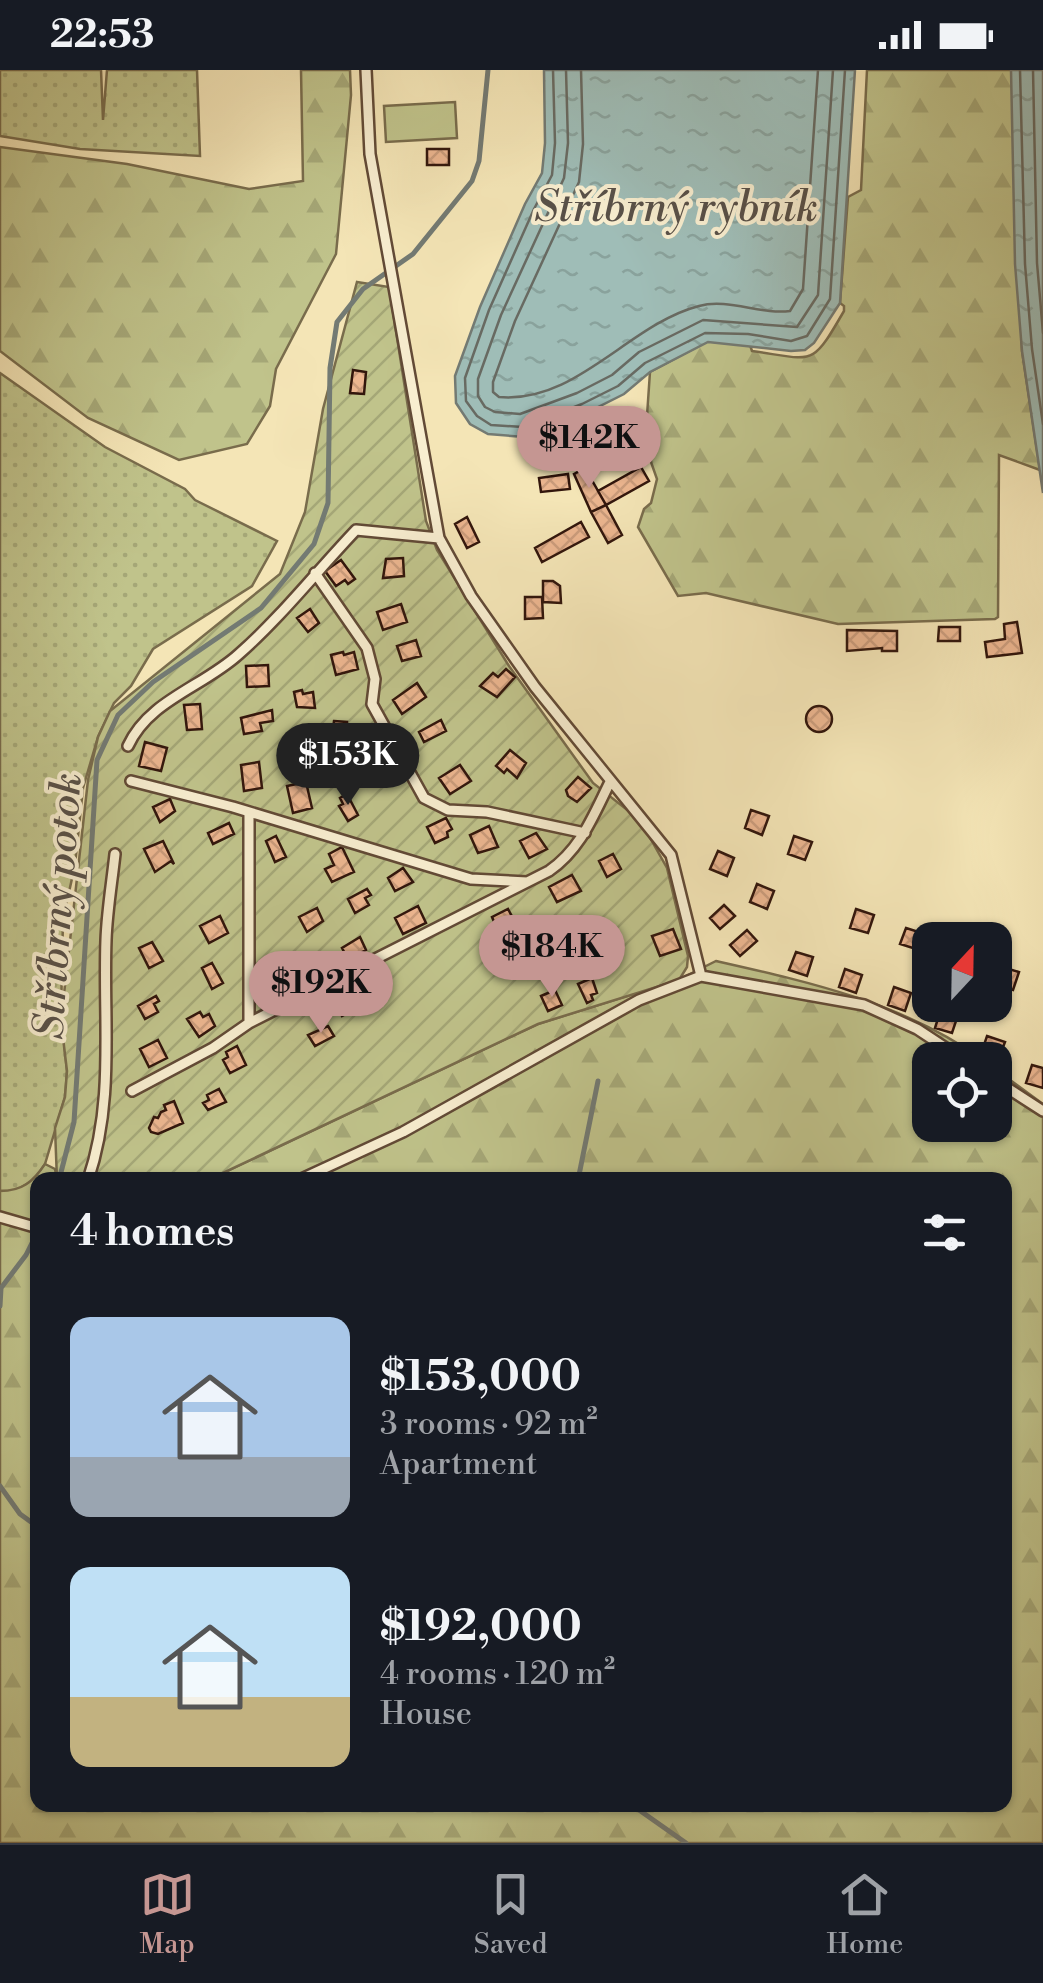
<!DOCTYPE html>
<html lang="en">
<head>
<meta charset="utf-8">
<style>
  :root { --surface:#171b24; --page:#242831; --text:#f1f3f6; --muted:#9ea1a6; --line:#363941; --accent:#c59692 }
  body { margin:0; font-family:"Libre Bodoni",serif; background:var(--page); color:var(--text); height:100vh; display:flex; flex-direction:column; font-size:38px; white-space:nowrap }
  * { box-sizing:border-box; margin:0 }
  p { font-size:32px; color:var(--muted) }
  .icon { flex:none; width:55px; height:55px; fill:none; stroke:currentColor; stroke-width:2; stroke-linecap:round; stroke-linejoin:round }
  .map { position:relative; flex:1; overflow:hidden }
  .details { position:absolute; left:30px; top:1102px; width:982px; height:640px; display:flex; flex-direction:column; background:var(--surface); border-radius:20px; box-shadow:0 2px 8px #0004 }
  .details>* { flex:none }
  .needle { width:65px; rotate:22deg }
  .buttons { position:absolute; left:912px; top:852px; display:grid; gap:20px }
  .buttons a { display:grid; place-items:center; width:100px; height:100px; border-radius:20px; background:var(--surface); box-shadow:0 2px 8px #0004; font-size:50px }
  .price { position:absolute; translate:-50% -85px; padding:0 22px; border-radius:35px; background:var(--accent); color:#111; font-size:32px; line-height:65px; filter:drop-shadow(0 2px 5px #0008) }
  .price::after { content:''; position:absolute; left:50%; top:60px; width:30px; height:22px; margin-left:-15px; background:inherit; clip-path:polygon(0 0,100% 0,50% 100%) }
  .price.on { background:#222; color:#fff }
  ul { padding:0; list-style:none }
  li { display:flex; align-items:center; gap:30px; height:250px; padding:0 40px }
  li span { display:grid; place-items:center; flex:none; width:280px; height:200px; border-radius:20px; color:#555 }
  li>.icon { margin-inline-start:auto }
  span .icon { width:120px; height:120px; fill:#fffc; stroke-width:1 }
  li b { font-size:42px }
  h2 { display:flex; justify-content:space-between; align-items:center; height:120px; padding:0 40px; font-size:42px }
  .status { display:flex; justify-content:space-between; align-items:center; height:70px; padding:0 50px; background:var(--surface); direction:ltr }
  .status svg { height:28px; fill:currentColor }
  .tab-bar { display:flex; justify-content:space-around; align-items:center; height:140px; border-top:2px solid var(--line); background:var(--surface); font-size:28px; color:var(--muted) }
  .tab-bar a { display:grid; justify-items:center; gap:5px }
  .tab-bar .on { color:var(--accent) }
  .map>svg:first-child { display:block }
</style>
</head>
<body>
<div class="status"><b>22:53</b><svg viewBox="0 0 49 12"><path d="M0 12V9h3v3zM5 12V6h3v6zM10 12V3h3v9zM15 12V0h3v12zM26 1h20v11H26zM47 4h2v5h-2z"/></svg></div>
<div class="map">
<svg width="1043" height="1773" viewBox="0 0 1043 1773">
  <defs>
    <pattern id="grass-dots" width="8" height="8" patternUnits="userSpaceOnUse" patternTransform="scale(2.5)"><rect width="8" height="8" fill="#c0c38b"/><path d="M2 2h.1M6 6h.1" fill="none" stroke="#a5a777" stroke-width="1.8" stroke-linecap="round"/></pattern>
    <pattern id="forest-firs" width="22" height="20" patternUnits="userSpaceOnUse" patternTransform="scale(2.5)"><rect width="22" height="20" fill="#c0c38b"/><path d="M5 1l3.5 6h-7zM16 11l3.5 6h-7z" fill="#a5a777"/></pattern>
    <pattern id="garden-furrows" width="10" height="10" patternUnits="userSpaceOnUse" patternTransform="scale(2.5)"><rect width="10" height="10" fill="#c0c38b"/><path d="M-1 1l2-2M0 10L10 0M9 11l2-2" fill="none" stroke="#a5a777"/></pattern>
    <pattern id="water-ripples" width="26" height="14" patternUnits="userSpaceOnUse" patternTransform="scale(2.5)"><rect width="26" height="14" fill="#9fbdb7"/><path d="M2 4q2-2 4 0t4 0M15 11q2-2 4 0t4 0" fill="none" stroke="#89a29c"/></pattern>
    <pattern id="building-cross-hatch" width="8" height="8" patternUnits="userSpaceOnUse" patternTransform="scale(2.5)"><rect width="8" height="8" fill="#ecb690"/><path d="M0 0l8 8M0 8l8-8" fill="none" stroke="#cb9c7b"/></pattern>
  </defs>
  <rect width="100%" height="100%" fill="#f4e5b6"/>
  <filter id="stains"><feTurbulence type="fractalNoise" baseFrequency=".002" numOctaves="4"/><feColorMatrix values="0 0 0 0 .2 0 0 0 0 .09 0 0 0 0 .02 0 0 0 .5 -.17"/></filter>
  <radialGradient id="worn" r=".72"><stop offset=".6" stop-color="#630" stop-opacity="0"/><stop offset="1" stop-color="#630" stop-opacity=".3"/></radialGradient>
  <path fill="url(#grass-dots)" stroke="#796c4c" stroke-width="2.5" d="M 0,0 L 101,0 L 103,50 L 107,0 L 197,0 L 200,86 L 80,79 L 0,66 Z
    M 0,303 L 105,377 L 185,419 L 195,430 L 277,471 L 252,516 L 153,579 L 131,616 L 114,633 L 98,667 L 83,718 L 75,795 L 63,849 L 61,944 L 67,1001 L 65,1027 L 45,1094 L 35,1109 L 15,1121 L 0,1121 Z"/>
  <path fill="url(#forest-firs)" stroke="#796c4c" stroke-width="2.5" d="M 301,0 L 350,0 L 351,25 L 336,184 L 276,299 L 270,336 L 247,374 L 179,390 L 88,348 L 0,281 L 0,77 L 127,94 L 249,119 L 303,111 Z
    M 867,0 L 1013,0 L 1022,281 L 1040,400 L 999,385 L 998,547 L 995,549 L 838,554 L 706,523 L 678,526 L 638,457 L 644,439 L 651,433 L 657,409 L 645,375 L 650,302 L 710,270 L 749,272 L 752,281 C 815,290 811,298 844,241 L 844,236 L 840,233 L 848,127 L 861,120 Z
    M 716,891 C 809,912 904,933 983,990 L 930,990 L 930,1055 L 995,1055 L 995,999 L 1043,1034 L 1043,1773 L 0,1773 L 0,1121 C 22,1121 33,1112 45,1094 L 55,1099 L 57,1110 L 38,1110 L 38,1735 L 1005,1735 L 1005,1110 L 208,1110 L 538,954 L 678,910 Z"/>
  <path fill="url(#garden-furrows)" stroke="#796c4c" stroke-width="2.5" d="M 357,212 L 389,217 L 426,451 L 437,480 L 509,596 L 593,713 L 640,750 L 667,798 L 688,886 L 687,897 L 679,910 L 538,954 L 208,1110 L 57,1110 L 55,1058 L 65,1027 L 67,1001 L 61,951 L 88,710 L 98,667 L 110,641 L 280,504 L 305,442 L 323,339 Z"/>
  <path fill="#c0c38b" stroke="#796c4c" stroke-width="2.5" d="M 455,32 L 457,68 L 386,72 L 384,36 Z"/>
  <path fill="url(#water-ripples)" stroke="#737a73" stroke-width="2.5" d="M 544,0 L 855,0 L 840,233 L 814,273 L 805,280 L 791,281 L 708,272 L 650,302 L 624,324 L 586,343 L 524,367 L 488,364 L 470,354 L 456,333 L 455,306 L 480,237 L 525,134 L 542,103 L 545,73 Z
    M 1011,0 L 1043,0 L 1043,423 L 1022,281 L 1015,194 Z"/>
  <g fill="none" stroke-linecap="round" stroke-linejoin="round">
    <path stroke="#686a62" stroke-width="2.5" d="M 553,0 L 555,73 L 552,105 L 534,139 L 489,240 L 465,308 L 466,331 L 477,346 L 491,355 L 523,357 L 582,334 L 618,316 L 645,293 L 705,263 L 748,264 L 791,271 L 807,266 L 830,229 L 845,0
      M 566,0 L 568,73 L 564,108 L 501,245 L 478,309 L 478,326 L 485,337 L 495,342 L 520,344 L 577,323 L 612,305 L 639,282 L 703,250 L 797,257 L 818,225 L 833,0
      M 581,0 L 583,74 L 579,112 L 515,251 L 493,312 L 493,322 L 499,327 C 576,334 629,254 699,236 C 728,228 761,245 790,241 L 803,219 L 818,0
      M 1020,0 L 1025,194 L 1032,279 L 1043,354
      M 1033,0 L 1037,193 L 1043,263"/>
    <path stroke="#737a73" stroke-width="5" d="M 59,1110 L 74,1052 L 97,690 L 118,645 L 153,612 L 261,538 L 314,474 L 328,433 L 330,298 L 337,252 L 363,219 L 413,184 L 472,111 L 479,91 L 488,0
      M 578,1110 L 598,1011
      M 0,1236 L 1,1218 L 26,1185 L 38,1161
      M 0,1416 L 20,1444 L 38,1457
      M 632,1735 L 686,1773"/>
  </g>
  <path fill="url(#building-cross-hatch)" stroke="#32160c" stroke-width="2.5" d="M 427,79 L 449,79 L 449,95 L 427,95 Z
    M 353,300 L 366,302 L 364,324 L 350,323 Z
    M 641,397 L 649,411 L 606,435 L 598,421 Z
    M 585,398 L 606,435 L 591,442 L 574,404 Z
    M 568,404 L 570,419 L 541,422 L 539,408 Z
    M 606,435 L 622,465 L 608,473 L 591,442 Z
    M 467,447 L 479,472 L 467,478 L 455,454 Z
    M 581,452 L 589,467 L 542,492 L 535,478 Z
    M 403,488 L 404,506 L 383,508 L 386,489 Z
    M 341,490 L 355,509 L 348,514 L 345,510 L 336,516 L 325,501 Z
    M 543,511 L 553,511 L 560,516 L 561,533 L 543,532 Z
    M 525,527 L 542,527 L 543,548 L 525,549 Z
    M 401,534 L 407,552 L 383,560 L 377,542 Z
    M 310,539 L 319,553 L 308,562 L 297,548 Z
    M 1017,552 L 1022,583 L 987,587 L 985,572 L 1005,569 L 1004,554 Z
    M 939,557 L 960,557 L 960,571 L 938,571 Z
    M 847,560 L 897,561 L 897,581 L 882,581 L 882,578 L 847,581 Z
    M 416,570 L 421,586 L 402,591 L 397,576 Z
    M 343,582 L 344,585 L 354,582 L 358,599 L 336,605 L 331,585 Z
    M 268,595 L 269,616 L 247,617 L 246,596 Z
    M 506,599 L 515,607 L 497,627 L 480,616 L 493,603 L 498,607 Z
    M 417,613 L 426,627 L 402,644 L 393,630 Z
    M 302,620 L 303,624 L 313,622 L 315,638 L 297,637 L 294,622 Z
    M 200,634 L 202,659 L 187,660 L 184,635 Z
    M806 649a13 13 0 1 1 26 0a13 13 0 1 1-26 0Z
    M 272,640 L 273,651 L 260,653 L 262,661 L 244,664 L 241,648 Z
    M 441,650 L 446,661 L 424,672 L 419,662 Z
    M 334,651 L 347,652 L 346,676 L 331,675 Z
    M 145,672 L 167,678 L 161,701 L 139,696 Z
    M 286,676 L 300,676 L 300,694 L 286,694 Z
    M 510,680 L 526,693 L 517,708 L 507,699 L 504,703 L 496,696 Z
    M 259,692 L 262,718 L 244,721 L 241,695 Z
    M 460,695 L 471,711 L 450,724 L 439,708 Z
    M 578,707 L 591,718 L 577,732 L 568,726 L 566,720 Z
    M 306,712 L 312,738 L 293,743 L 287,716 Z
    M 347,724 L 358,745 L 348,751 L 339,736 L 343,734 L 340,728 Z
    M 170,729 L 175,741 L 160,752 L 153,737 Z
    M 751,740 L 769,746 L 762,765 L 745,758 Z
    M 446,748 L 452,759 L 447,762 L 448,767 L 435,773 L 427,757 Z
    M 229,753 L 234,764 L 213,774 L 208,763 Z
    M 489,756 L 498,777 L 478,783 L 470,765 Z
    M 536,763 L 547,779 L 529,788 L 520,771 Z
    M 276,766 L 286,787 L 275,792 L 266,771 Z
    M 794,766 L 812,772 L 805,790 L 788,784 Z
    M 163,771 L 174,794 L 171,791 L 155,802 L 144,779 Z
    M 342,777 L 354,802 L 332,812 L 325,799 L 334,795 L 329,784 Z
    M 718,781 L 734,788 L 727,806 L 710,799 Z
    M 613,784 L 621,799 L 607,807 L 599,791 Z
    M 403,798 L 413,812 L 395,821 L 388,808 Z
    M 572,805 L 581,821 L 557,832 L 549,817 Z
    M 757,814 L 774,821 L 767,839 L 750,832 Z
    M 367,819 L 371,825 L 365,828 L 369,835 L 355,843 L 348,829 Z
    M 724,835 L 735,846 L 720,859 L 710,848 Z
    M 418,836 L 426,853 L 403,864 L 395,848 Z
    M 317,838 L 323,851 L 307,862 L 299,847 Z
    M 508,839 L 515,852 L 504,857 L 507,862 L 500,866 L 492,847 Z
    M 856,839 L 874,845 L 868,863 L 850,858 Z
    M 220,846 L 228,863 L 209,873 L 200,856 Z
    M 550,855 L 556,865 L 567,859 L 573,872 L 562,877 L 560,873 L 546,880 L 538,861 Z
    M 906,858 L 922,863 L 916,879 L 900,874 Z
    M 673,859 L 681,879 L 660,886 L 652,866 Z
    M 747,860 L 757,871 L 740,886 L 730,875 Z
    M 360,867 L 366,880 L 348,889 L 342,878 Z
    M 152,872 L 163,891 L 149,898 L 139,878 Z
    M 796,882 L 813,887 L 807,906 L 789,900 Z
    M 302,886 L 307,896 L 311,893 L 317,905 L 301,913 L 291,892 Z
    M 212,893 L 223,913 L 212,919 L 202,898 Z
    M 1002,897 L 1019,902 L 1013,920 L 996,915 Z
    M 845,899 L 862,905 L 856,923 L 839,917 Z
    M 592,908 L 597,923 L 591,925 L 593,930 L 587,933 L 578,914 Z
    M 355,917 L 364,934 L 342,946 L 333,928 Z
    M 894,917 L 911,923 L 905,941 L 888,935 Z
    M 555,920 L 562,935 L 548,941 L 541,926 Z
    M 156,926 L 159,931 L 154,934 L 158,942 L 145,949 L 138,936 Z
    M 941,939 L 958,945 L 952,963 L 935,958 Z
    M 200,942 L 203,947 L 209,944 L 215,956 L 199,967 L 187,949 Z
    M 328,956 L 334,966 L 315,976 L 308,965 Z
    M 987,966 L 1005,972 L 998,990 L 981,984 Z
    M 158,970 L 167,988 L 149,997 L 140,979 Z
    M 237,976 L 246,995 L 230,1003 L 223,990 L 228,987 L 226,982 Z
    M 1032,995 L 1043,998 L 1043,1018 L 1026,1013 Z
    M 219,1019 L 226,1032 L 208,1040 L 203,1033 L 209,1030 L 207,1025 Z
    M 174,1031 L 183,1053 L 158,1064 L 151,1062 L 149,1058 L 154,1047 L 158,1048 L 161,1042 L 166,1040 L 164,1035 Z"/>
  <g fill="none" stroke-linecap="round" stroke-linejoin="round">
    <defs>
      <path id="lane" d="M 366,0 L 370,84 L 439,468 L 471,526 L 535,617 L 671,785 L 701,906
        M 315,503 L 367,578 L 375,609 L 372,634 L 424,728 L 448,740 L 487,742 L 585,763
        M 128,676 C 149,630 203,617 239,584 C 282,546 317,501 356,460 L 439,468
        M 131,711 L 233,737 L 471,809 L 527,812
        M 249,953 L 249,742
        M 995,1010 L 1043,1041
        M 132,1021 L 213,978 L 249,953 L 549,801 C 581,779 593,746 610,712
        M 88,1110 C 115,1030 103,952 106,870 C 107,841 112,812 115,784
        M 299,1110 L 403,1062 L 639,930 L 701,906 L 864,935 L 917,959 L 964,990
        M 0,1147 L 38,1158"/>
    </defs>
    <use href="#lane" stroke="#624a36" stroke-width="14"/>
    <use href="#lane" stroke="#f8eed0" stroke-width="9"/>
  </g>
  <g text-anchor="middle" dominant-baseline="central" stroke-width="8" stroke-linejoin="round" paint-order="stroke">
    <g font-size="42" font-style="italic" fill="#585048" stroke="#f8eed0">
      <text x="676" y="138">Stříbrný rybník</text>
      <text transform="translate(59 836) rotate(-86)">Stříbrný potok</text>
    </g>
  </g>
  <rect width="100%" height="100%" filter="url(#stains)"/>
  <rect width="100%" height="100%" fill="url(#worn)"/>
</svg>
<div class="buttons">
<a><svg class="needle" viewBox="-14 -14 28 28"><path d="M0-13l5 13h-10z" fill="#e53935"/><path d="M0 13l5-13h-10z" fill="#9ea1a6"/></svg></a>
<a><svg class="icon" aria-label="locate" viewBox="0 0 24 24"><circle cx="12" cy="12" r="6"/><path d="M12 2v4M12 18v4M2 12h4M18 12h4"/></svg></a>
</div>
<b class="price" style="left:589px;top:421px">$142K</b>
<b class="price on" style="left:348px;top:738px">$153K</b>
<b class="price" style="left:552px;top:930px">$184K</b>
<b class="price" style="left:321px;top:966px">$192K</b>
<section class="details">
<h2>4 homes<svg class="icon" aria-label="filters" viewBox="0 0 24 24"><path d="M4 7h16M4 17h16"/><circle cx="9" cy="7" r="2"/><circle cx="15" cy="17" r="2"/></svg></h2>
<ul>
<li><span style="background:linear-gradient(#a9c7e8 70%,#9aa5b1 0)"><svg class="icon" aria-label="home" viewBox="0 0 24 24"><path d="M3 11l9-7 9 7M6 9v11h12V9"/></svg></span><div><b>$153,000</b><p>3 rooms · 92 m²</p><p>Apartment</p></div></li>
<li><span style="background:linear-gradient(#bfe0f5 65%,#c2b280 0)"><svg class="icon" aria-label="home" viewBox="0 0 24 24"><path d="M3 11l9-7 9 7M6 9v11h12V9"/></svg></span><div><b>$192,000</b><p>4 rooms · 120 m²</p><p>House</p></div></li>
</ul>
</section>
</div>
<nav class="tab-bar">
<a class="on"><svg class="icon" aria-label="map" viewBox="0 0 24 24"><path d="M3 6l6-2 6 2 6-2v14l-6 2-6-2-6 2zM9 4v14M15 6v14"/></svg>Map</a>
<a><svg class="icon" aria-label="saved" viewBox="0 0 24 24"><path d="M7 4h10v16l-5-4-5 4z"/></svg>Saved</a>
<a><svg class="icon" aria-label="home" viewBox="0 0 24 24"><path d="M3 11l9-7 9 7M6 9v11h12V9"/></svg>Home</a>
</nav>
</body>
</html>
